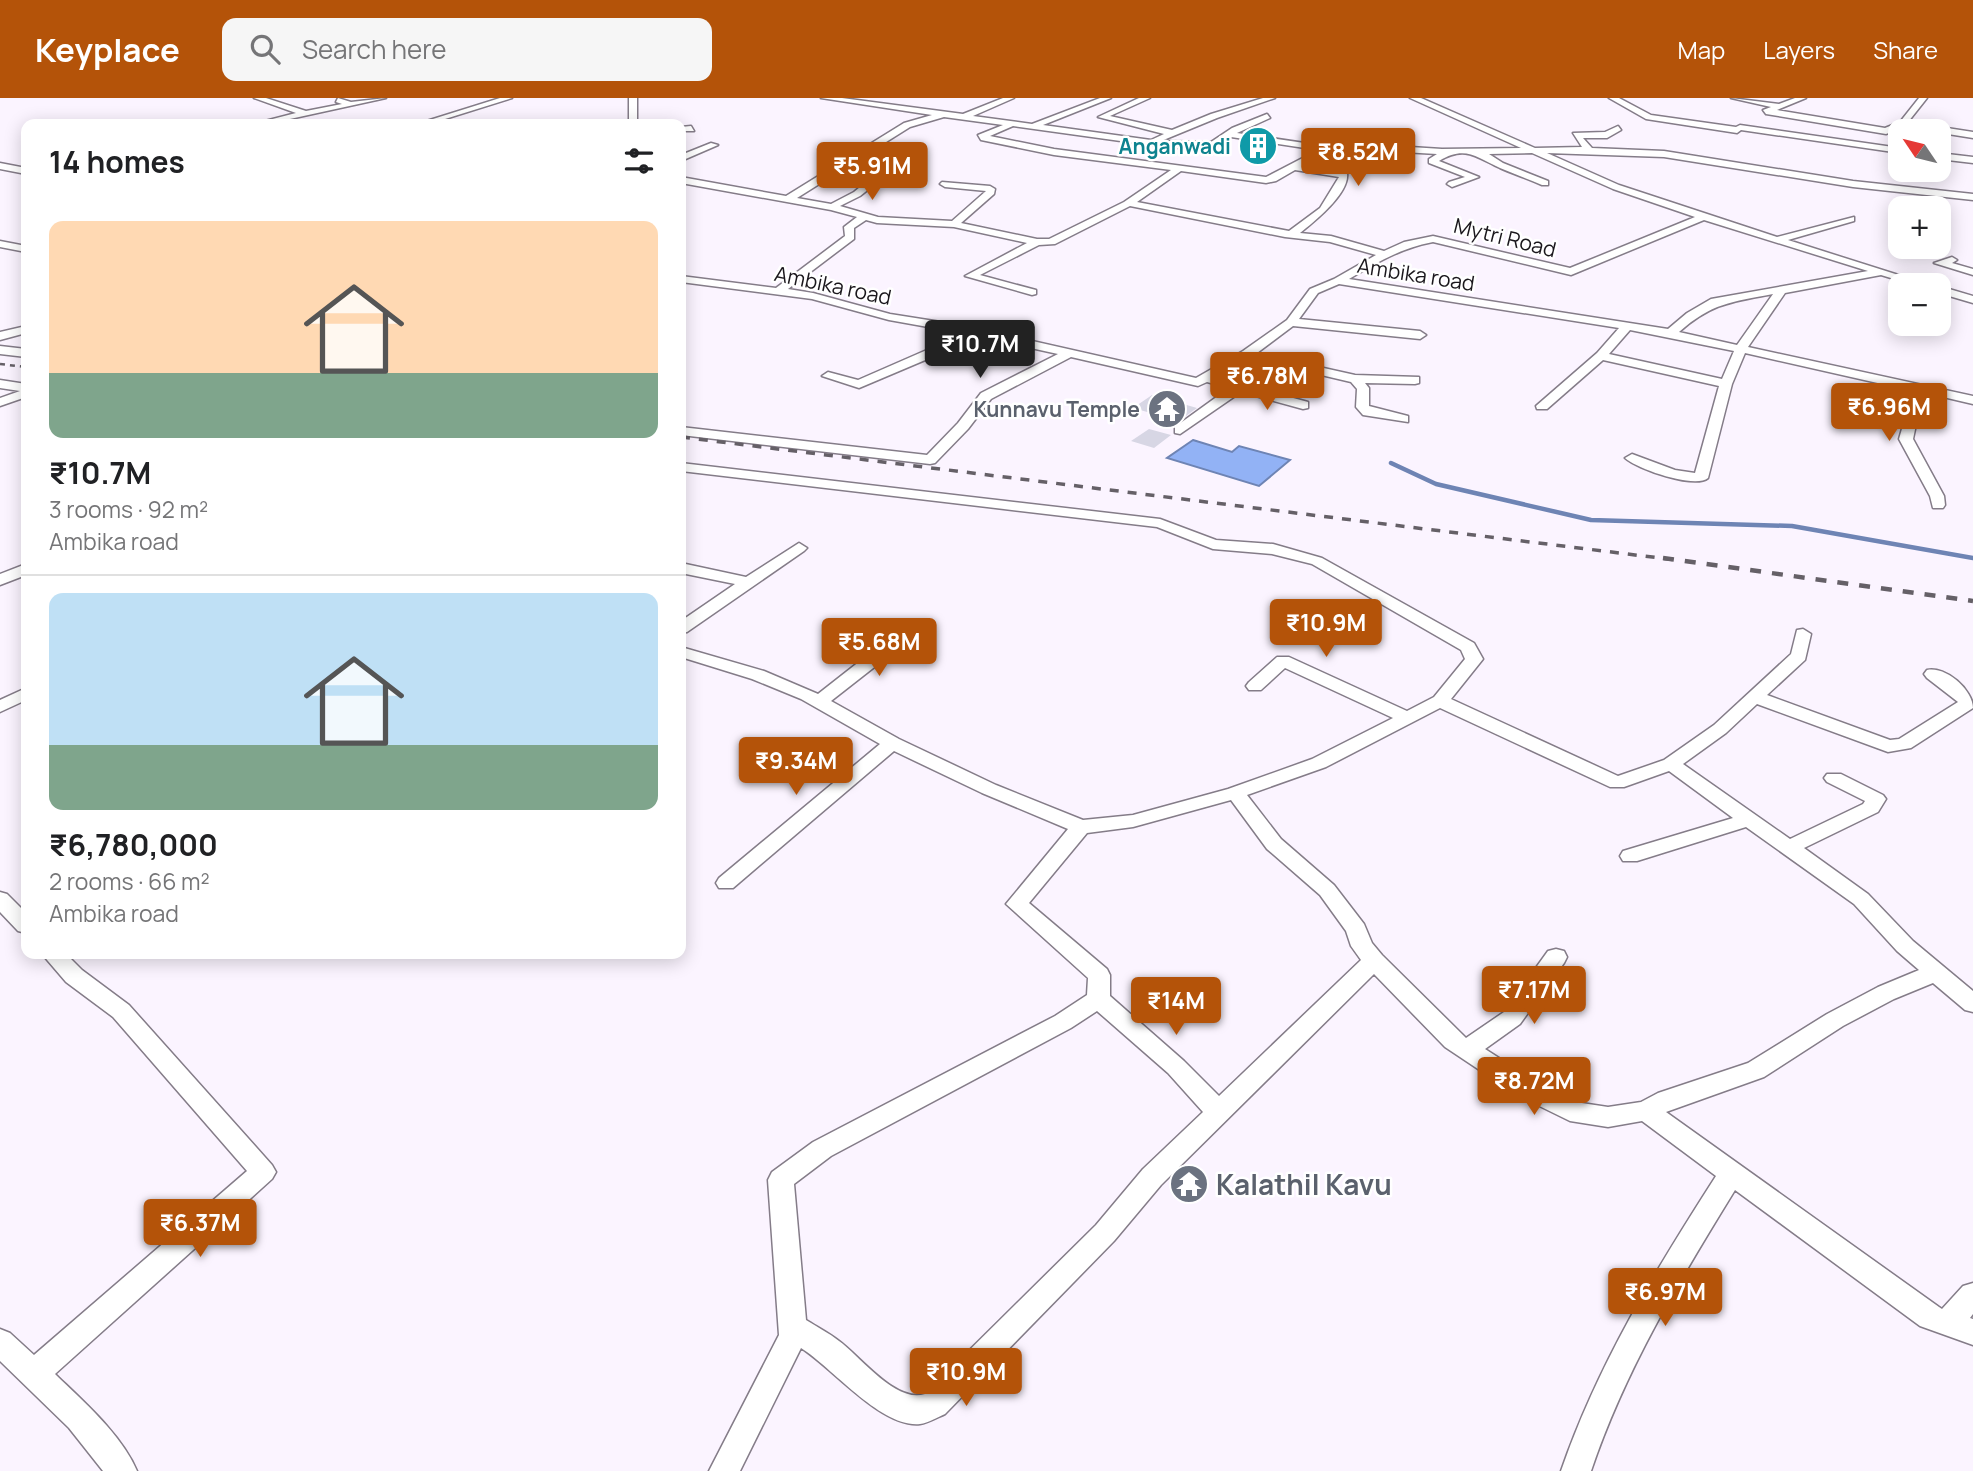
<!DOCTYPE html>
<html lang="en">
<head>
<meta charset="utf-8">
<style>
  :root { --surface:#fff; --page:#f6f6f6; --text:#202124; --muted:#757577; --line:#e0e0e0; --accent:#b45309 }
  body { margin:0; font-family:Manrope,sans-serif; background:var(--page); color:var(--text); height:100vh; display:flex; flex-direction:column; font-size:26px; white-space:nowrap }
  * { box-sizing:border-box; margin:0 }
  p { font-size:23px; color:var(--muted) }
  .icon { flex:none; width:38px; height:38px; fill:none; stroke:currentColor; stroke-width:2; stroke-linecap:round; stroke-linejoin:round }
  .map { position:relative; flex:1; overflow:hidden }
  .panel { position:absolute; left:21px; top:21px; width:665px; height:840px; display:flex; flex-direction:column; background:var(--surface); border-radius:14px; box-shadow:0 4px 18px #0003 }
  .panel>* { flex:none }
  .needle { width:46px; rotate:305deg }
  .buttons { position:absolute; left:1888px; top:21px; display:grid; gap:14px }
  .buttons a { display:grid; place-items:center; width:63px; height:63px; border-radius:14px; background:var(--surface); box-shadow:0 4px 18px #0003; font-size:35px }
  .price { position:absolute; translate:-50% -60px; padding:0 16px; border-radius:7px; background:var(--accent); color:#fff; font-size:23px; line-height:46px; filter:drop-shadow(0 2px 4px #0008) }
  .price::after { content:''; position:absolute; left:50%; top:42px; width:21px; height:16px; margin-left:-10px; background:inherit; clip-path:polygon(0 0,100% 0,50% 100%) }
  .price.active { background:#222; color:#fff }
  ul { padding:0; list-style:none }
  li { display:grid; align-content:center; gap:14px; height:371px; padding:0 28px }
  li+li { border-top:2px solid var(--line) }
  li span { display:grid; place-items:center; height:217px; border-radius:14px; color:#555 }
  li>.icon { margin-inline-start:auto }
  span .icon { width:126px; height:126px; fill:#fffc; stroke-width:1 }
  li b { font-size:30px }
  h2 { display:flex; justify-content:space-between; align-items:center; height:84px; padding:0 28px; font-size:30px }
  header { display:flex; align-items:center; gap:42px; box-sizing:border-box; height:98px; padding:0 35px; background:var(--accent); color:#fff }
  header strong { font-size:33px }
  nav { display:flex; gap:38px; margin-inline-start:auto; font-size:24px }
  .search { width:490px; height:63px; background:var(--page); display:flex; align-items:center; gap:18px; box-sizing:border-box; padding:0 24px; border-radius:14px; color:var(--muted); font-size:26px }
  .map>svg:first-child { display:block }
</style>
</head>
<body>
<header>
<strong>Keyplace</strong>
<div class="search"><svg class="icon" aria-label="search" viewBox="0 0 24 24"><circle cx="10" cy="10" r="6"/><path d="M15 15l6 6"/></svg>Search here</div>
<nav><a>Map</a><a>Layers</a><a>Share</a></nav>
</header>
<div class="map">
<svg width="1973" height="1373" viewBox="0 0 1973 1373">
  <rect width="100%" height="100%" fill="#fbf4ff"/>
  <path fill="#92b2f5" stroke="#6e84b4" stroke-width="2" d="M 1193,342 L 1232,354 L 1239,348 L 1290,362 L 1259,388 L 1167,360 Z"/>
  <g fill="none" stroke-linecap="round" stroke-linejoin="round">
    <path stroke="#6e84b4" stroke-width="4.5" d="M 1391,365 L 1436,386 L 1591,422 L 1792,428 L 1973,460"/>
  </g>
  <path fill="#d7d6e4" d="M 1342,54 L 1381,61 L 1359,72 L 1323,65 Z
    M 1152,297 L 1197,310 L 1179,323 L 1133,310 Z
    M 1149,331 L 1171,337 L 1154,350 L 1131,343 Z"/>
  <g fill="none" stroke-linecap="round" stroke-linejoin="round">
    <defs>
      <path id="street" d="M 254,0 L 266,0 L 306,13 L 342,6 L 336,4 L 338,0 L 351,4 L 386,0 L 267,26 L 253,26 L 296,15 Z
        M 500,0 L 512,0 L 429,26 L 417,26 Z
        M 629,0 L 637,0 L 637,26 L 629,26 Z
        M 821,0 L 842,0 L 963,16 L 1003,0 L 1014,0 L 973,18 L 1032,26 L 1100,0 L 1111,0 L 1043,27 L 1151,42 L 1164,36 L 1098,19 L 1139,0 L 1150,0 L 1110,18 L 1172,32 L 1211,16 L 1263,0 L 1275,0 L 1217,20 L 1161,43 L 1211,44 L 1232,30 L 1267,16 L 1270,20 L 1237,35 L 1325,48 L 1332,44 L 1442,51 L 1521,50 L 1410,0 L 1421,0 L 1535,50 L 1582,49 L 1573,35 L 1605,34 L 1618,28 L 1621,32 L 1607,40 L 1583,40 L 1592,50 L 1664,53 L 1853,83 L 1973,96 L 1973,102 L 1853,89 L 1664,59 L 1547,55 L 1619,87 L 1777,139 L 1854,119 L 1854,123 L 1788,142 L 1930,187 L 1914,187 L 1881,177 L 1785,195 L 1748,249 L 1973,298 L 1973,306 L 1926,295 L 1922,298 L 1913,341 L 1944,398 L 1945,407 L 1943,410 L 1933,410 L 1930,398 L 1899,341 L 1913,293 L 1745,255 L 1732,286 L 1708,380 C 1695,391 1637,371 1625,360 L 1632,356 L 1675,372 L 1695,375 L 1719,288 L 1603,262 L 1547,311 L 1537,311 L 1536,308 L 1597,255 L 1619,230 L 1339,186 L 1318,195 L 1299,221 L 1420,233 L 1426,237 L 1420,241 L 1293,228 L 1257,255 L 1355,277 L 1419,279 L 1419,285 L 1415,286 L 1365,285 L 1369,290 L 1369,308 L 1408,318 L 1408,324 L 1363,317 L 1356,309 L 1357,291 L 1351,284 L 1249,260 L 1216,279 L 1308,304 L 1308,310 L 1303,311 L 1241,294 L 1180,336 L 1175,335 L 1175,329 L 1229,290 L 1207,284 L 1198,288 L 1071,259 L 991,301 L 968,331 L 935,365 L 930,366 L 681,337 L 681,329 L 927,357 L 958,325 L 981,295 L 1058,256 L 968,236 L 937,257 L 859,290 L 822,278 L 828,274 L 858,282 L 929,251 L 956,234 L 889,222 L 812,201 L 681,184 L 681,178 L 776,190 L 845,138 L 844,129 L 857,119 L 831,112 L 681,85 L 681,79 L 786,98 L 904,25 L 932,17 ZM 944,19 L 1003,27 L 978,37 L 981,42 L 1054,57 L 1171,72 L 1124,104 L 1049,141 L 1037,141 L 961,125 L 994,96 L 995,91 L 990,88 L 942,84 L 940,86 L 945,89 L 986,93 L 952,123 L 878,119 L 840,108 L 860,98 L 879,83 L 878,70 L 885,63 L 881,60 L 869,69 L 871,80 L 854,94 L 831,106 L 797,100 L 910,29 ZM 1013,28 L 1171,50 L 1213,50 L 1231,39 L 1318,52 L 1266,79 L 1054,51 L 990,38 ZM 1334,50 L 1437,56 L 1429,61 L 1429,65 L 1465,79 L 1449,84 L 1447,86 L 1452,89 L 1479,79 L 1439,63 C 1465,47 1476,59 1500,70 C 1514,76 1528,81 1542,87 L 1548,87 L 1548,83 L 1503,65 L 1489,56 L 1532,55 L 1613,91 L 1695,119 L 1570,170 L 1433,138 L 1404,144 L 1384,153 L 1331,138 L 1300,135 C 1315,123 1350,95 1347,75 L 1303,68 ZM 1295,72 L 1339,79 L 1320,110 L 1289,133 L 1137,104 L 1181,73 L 1266,85 L 1276,83 ZM 1130,108 L 1285,139 L 1330,144 L 1376,157 L 1334,181 L 1310,191 L 1287,222 L 1243,253 L 1196,280 L 966,228 L 890,216 L 813,195 L 788,191 L 854,141 L 854,130 L 866,122 L 877,125 L 954,129 L 1027,145 L 965,178 L 1032,197 L 1036,196 L 1036,192 L 980,177 L 1039,147 L 1055,146 ZM 1704,122 L 1868,173 L 1711,201 L 1687,215 L 1668,231 L 1349,181 C 1376,165 1401,150 1433,144 L 1571,177 ZM 1773,196 L 1737,247 L 1679,234 C 1712,205 1731,204 1773,196 ZM 1630,232 L 1734,253 L 1722,281 L 1609,256 Z
        M 1609,0 L 1619,0 L 1651,17 L 1736,29 L 1740,27 L 1900,50 L 1900,55 L 1741,32 L 1737,35 L 1646,21 Z
        M 1731,0 L 1779,6 L 1795,0 L 1806,0 L 1777,12 L 1885,30 L 1900,24 L 1919,0 L 1927,0 L 1908,24 L 1973,34 L 1973,40 L 1904,29 L 1886,36 L 1766,16 L 1763,12 L 1771,9 Z
        M 691,28 L 694,33 L 681,33 L 681,29 Z
        M 711,45 L 718,47 L 681,63 L 681,57 Z
        M 1939,55 L 1973,59 L 1973,65 L 1939,61 Z
        M 0,65 L 26,70 L 26,76 L 0,71 Z
        M 0,143 L 26,148 L 26,154 L 0,149 Z
        M 1952,159 L 1957,162 L 1952,165 L 1973,171 L 1973,177 L 1934,165 Z
        M 1939,188 L 1973,198 L 1973,205 L 1939,195 Z
        M 26,228 L 26,235 L 0,242 L 0,234 Z
        M 0,248 L 26,251 L 26,259 L 0,256 Z
        M 0,282 L 26,286 L 26,299 L 0,308 L 0,300 L 20,293 L 0,290 Z
        M 681,365 L 1160,421 L 1216,442 L 1273,446 L 1322,460 L 1474,545 L 1483,561 L 1451,601 L 1618,678 L 1664,662 L 1714,627 L 1791,556 L 1797,532 L 1803,531 L 1811,536 L 1805,562 L 1767,597 L 1890,642 L 1899,641 L 1958,604 L 1927,580 L 1924,576 L 1927,572 C 1946,568 1973,592 1973,610 L 1911,650 L 1888,654 L 1757,606 L 1726,635 L 1683,666 L 1790,741 L 1863,706 L 1865,703 L 1827,684 L 1824,680 L 1827,676 L 1841,676 L 1883,697 L 1886,701 L 1878,714 L 1804,750 L 1868,796 L 1913,843 L 1973,893 L 1973,914 L 1965,912 L 1933,885 L 1894,901 L 1843,928 L 1764,979 L 1666,1014 L 1939,1209 L 1942,1211 L 1963,1188 L 1973,1185 L 1973,1216 L 1970,1220 L 1973,1221 L 1973,1247 L 1920,1228 L 1735,1092 C 1679,1183 1625,1272 1591,1373 L 1561,1373 C 1598,1266 1655,1173 1716,1078 L 1642,1023 L 1608,1029 L 1570,1023 L 1517,997 L 1445,949 L 1374,876 L 1161,1087 L 1114,1143 L 945,1316 C 938,1319 928,1325 920,1326 C 881,1330 833,1270 801,1250 L 740,1373 L 709,1373 L 779,1237 L 768,1082 L 772,1074 L 813,1044 L 1055,918 L 1087,897 L 1088,880 L 1006,806 L 1068,731 L 982,695 L 894,653 L 733,790 L 719,790 L 716,785 L 719,780 L 880,646 L 801,601 L 752,581 L 681,559 L 681,549 L 764,573 L 818,596 L 911,523 L 923,523 L 925,527 L 923,531 L 831,603 L 899,641 L 996,687 L 1083,722 L 1133,717 L 1228,691 L 1312,661 L 1393,620 L 1285,570 L 1261,592 L 1249,592 L 1246,588 L 1249,584 L 1277,559 L 1289,559 L 1407,613 L 1434,599 L 1465,561 L 1461,552 L 1312,466 L 1272,456 L 1213,451 L 1157,429 L 681,373 ZM 1440,610 L 1610,689 L 1624,689 L 1669,673 L 1733,720 L 1623,753 L 1620,758 L 1623,763 L 1637,763 L 1746,729 L 1854,806 L 1897,853 L 1919,872 L 1878,889 L 1827,916 L 1748,965 L 1658,995 L 1641,1004 L 1608,1009 L 1575,1004 L 1535,983 L 1485,951 L 1520,926 L 1564,865 L 1567,859 L 1564,853 L 1556,851 L 1548,853 L 1504,914 L 1466,940 L 1382,857 L 1372,845 L 1364,826 L 1334,787 L 1281,741 L 1247,697 L 1326,669 ZM 1231,702 L 1267,751 L 1320,797 L 1346,833 L 1351,848 L 1361,862 L 1219,998 L 1184,963 L 1110,898 L 1110,877 L 1107,871 L 1029,805 L 1087,735 L 1133,729 ZM 1097,913 L 1168,975 L 1203,1014 L 1143,1071 L 1096,1127 L 925,1296 C 896,1306 860,1258 839,1243 C 829,1235 817,1229 806,1222 L 794,1086 L 831,1058 L 1071,930 Z
        M 799,445 L 807,450 L 804,453 L 687,534 L 681,535 L 681,523 L 735,486 L 681,475 L 681,465 L 746,479 Z
        M 26,466 L 26,477 L 0,487 L 0,476 Z
        M 26,590 L 26,602 L 0,614 L 0,602 Z
        M 0,794 L 7,796 L 26,815 L 26,835 L 18,833 L 0,814 Z
        M 42,856 L 66,856 L 82,872 L 129,907 L 272,1067 L 276,1074 L 272,1081 L 55,1276 C 83,1303 122,1337 137,1373 L 103,1373 L 69,1330 L 0,1263 L 0,1231 L 10,1235 L 34,1257 L 247,1073 L 113,919 L 66,884 Z"/>
    </defs>
    <use href="#street" stroke="#847c88" stroke-width="3"/>
    <use href="#street" fill="#fff" fill-rule="evenodd"/>
    <path stroke="#656067" stroke-width="2.5" stroke-dasharray="5 5" stroke-linecap="butt" d="M 0,266 L 26,269"/>
    <path stroke="#656067" stroke-width="3.5" stroke-dasharray="9 9" stroke-linecap="butt" d="M 681,339 L 1676,462"/>
    <path stroke="#656067" stroke-width="4.5" stroke-dasharray="11 11" stroke-linecap="butt" d="M 1663,460 L 1973,503"/>
  </g>
  <defs>
    <symbol id="building-disc" viewBox="-11 -11 22 22"><circle r="9.5" fill="#0f9aa8" stroke="#fff"/><path d="M-4-6H4V6H1V3H-1V6H-4ZM-2.5-4.3h1.7v1.8h-1.7ZM.8-4.3h1.7v1.8H.8ZM-2.5-1h1.7V.8h-1.7ZM.8-1h1.7V.8H.8Z" fill="#fff"/></symbol>
    <symbol id="temple-disc" viewBox="-11 -11 22 22"><circle r="9.5" fill="#6b7280" stroke="#fff"/><path d="M0-6L5-2H3V0L6.5 2.5H4V6H1.5V3h-3V6H-4V2.5H-6.5L-3 0V-2H-5Z" fill="#fff"/></symbol>
  </defs>
  <g fill-rule="evenodd">
    <use href="#building-disc" x="1236" y="26" width="44" height="44"/>
    <use href="#temple-disc" x="1145" y="289" width="44" height="44"/>
    <use href="#temple-disc" x="1167" y="1064" width="44" height="44"/>
  </g>
  <g text-anchor="middle" dominant-baseline="central" stroke-width="5" stroke-linejoin="round" paint-order="stroke">
    <g font-size="21" font-weight="bold" fill="#0d838f" stroke="#fff" text-anchor="end">
      <text x="1231" y="48">Anganwadi</text>
    </g>
    <g font-size="21" fill="#1a171c" stroke="#fff">
      <text transform="translate(1505 139) rotate(14)">Mytri Road</text>
      <text transform="translate(1416 176) rotate(9)">Ambika road</text>
      <text transform="translate(833 187) rotate(12)">Ambika road</text>
    </g>
    <g font-size="21" font-weight="bold" fill="#5b616d" stroke="#fff" text-anchor="end">
      <text x="1140" y="311">Kunnavu Temple</text>
    </g>
    <g font-size="28" font-weight="bold" fill="#5b616d" stroke="#fff" text-anchor="start">
      <text x="1216" y="1086">Kalathil Kavu</text>
    </g>
  </g>
</svg>
<div class="buttons">
<a><svg class="needle" viewBox="-14 -14 28 28"><path d="M0-13l5 13h-10z" fill="#e53935"/><path d="M0 13l5-13h-10z" fill="#757577"/></svg></a>
<a>+</a>
<a>−</a>
</div>
<b class="price" style="left:1358px;top:90px">₹8.52M</b>
<b class="price" style="left:872px;top:104px">₹5.91M</b>
<b class="price active" style="left:980px;top:282px">₹10.7M</b>
<b class="price" style="left:1267px;top:314px">₹6.78M</b>
<b class="price" style="left:1889px;top:345px">₹6.96M</b>
<b class="price" style="left:1326px;top:561px">₹10.9M</b>
<b class="price" style="left:879px;top:580px">₹5.68M</b>
<b class="price" style="left:796px;top:699px">₹9.34M</b>
<b class="price" style="left:1534px;top:928px">₹7.17M</b>
<b class="price" style="left:1176px;top:939px">₹14M</b>
<b class="price" style="left:1534px;top:1019px">₹8.72M</b>
<b class="price" style="left:200px;top:1161px">₹6.37M</b>
<b class="price" style="left:1665px;top:1230px">₹6.97M</b>
<b class="price" style="left:966px;top:1310px">₹10.9M</b>
<section class="panel">
<h2>14 homes<svg class="icon" aria-label="filters" viewBox="0 0 24 24"><path d="M4 7h16M4 17h16"/><circle cx="9" cy="7" r="2"/><circle cx="15" cy="17" r="2"/></svg></h2>
<ul>
<li><span style="background:linear-gradient(#ffd9b3 70%,#7fa58c 0)"><svg class="icon" aria-label="home" viewBox="0 0 24 24"><path d="M3 11l9-7 9 7M6 9v11h12V9"/></svg></span><div><b>₹10.7M</b><p>3 rooms · 92 m²</p><p>Ambika road</p></div></li>
<li><span style="background:linear-gradient(#bfe0f5 70%,#7fa58c 0)"><svg class="icon" aria-label="home" viewBox="0 0 24 24"><path d="M3 11l9-7 9 7M6 9v11h12V9"/></svg></span><div><b>₹6,780,000</b><p>2 rooms · 66 m²</p><p>Ambika road</p></div></li>
</ul>
</section>
</div>
</body>
</html>
